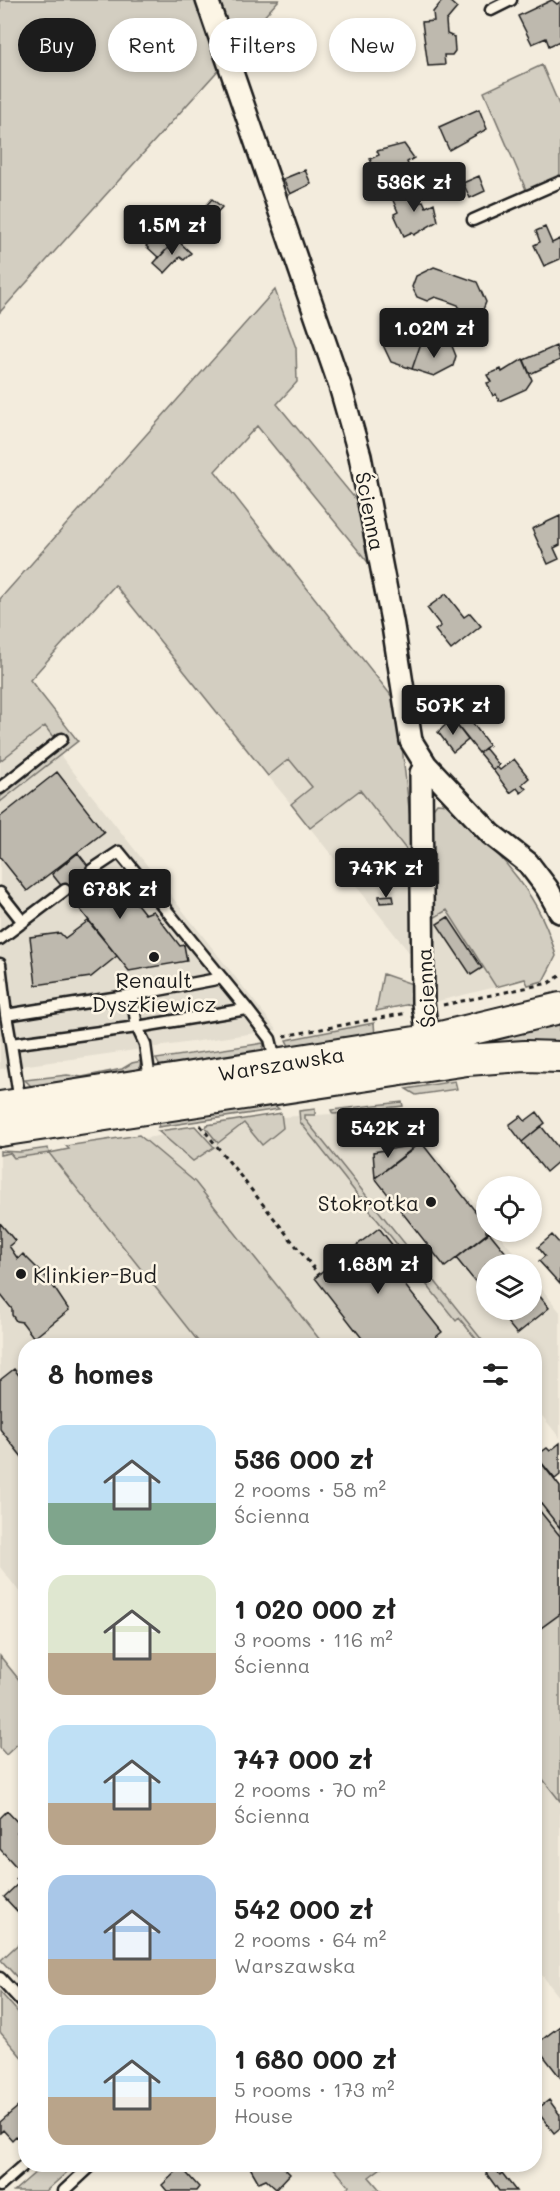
<!DOCTYPE html>
<html lang="en">
<head>
<meta charset="utf-8">
<style>
  :root { --surface:#fff; --page:#f2f2f2; --text:#222; --muted:#767676; --accent:#1c1c1c }
  body { margin:0; font-family:Mali,sans-serif; background:var(--page); color:var(--text); height:100vh; display:flex; flex-direction:column; font-size:22px; white-space:nowrap }
  * { box-sizing:border-box; margin:0 }
  p { font-size:20px; color:var(--muted) }
  .icon { flex:none; width:33px; height:33px; fill:none; stroke:currentColor; stroke-width:2; stroke-linecap:round; stroke-linejoin:round }
  .map { position:relative; flex:1; overflow:hidden }
  .sheet { position:absolute; left:18px; top:1338px; width:524px; height:834px; display:flex; flex-direction:column; background:var(--surface); border-radius:24px; box-shadow:0 3px 9px #0003 }
  .sheet>* { flex:none }
  .guide { position:absolute; left:18px; top:18px; width:525px; height:54px; display:flex; gap:12px }
  .fabs { position:absolute; left:476px; top:1176px; display:grid; gap:12px }
  .fabs a { display:grid; place-items:center; width:66px; height:66px; border-radius:50%; background:var(--surface); box-shadow:0 3px 9px #0003; font-size:30px }
  .price { position:absolute; translate:-50% -51px; padding:0 14px; border-radius:6px; background:var(--accent); color:#fff; font-size:20px; line-height:39px; filter:drop-shadow(0 2px 3px #0008) }
  .price::after { content:''; position:absolute; left:50%; top:36px; width:18px; height:14px; margin-left:-9px; background:inherit; clip-path:polygon(0 0,100% 0,50% 100%) }
  .price.current { background:#222; color:#fff }
  ul { padding:0; list-style:none }
  li { display:flex; align-items:center; gap:18px; height:150px; padding:0 30px }
  li span { display:grid; place-items:center; flex:none; width:168px; height:120px; border-radius:18px; color:#555 }
  li>.icon { margin-inline-start:auto }
  span .icon { width:72px; height:72px; fill:#fffc; stroke-width:1 }
  li b { font-size:26px }
  h2 { display:flex; justify-content:space-between; align-items:center; height:72px; padding:0 30px; font-size:26px }
  .pill { padding:0 21px; border-radius:27px; background:var(--surface); box-shadow:0 3px 9px #0003; font-size:21px; line-height:54px }
  .pill.current { background:var(--accent); color:#fff }
  .map>svg:first-child { display:block }
</style>
</head>
<body>
<div class="map">
<svg width="560" height="2191" viewBox="0 0 560 2191">
  <rect width="100%" height="100%" fill="#f3ecdd"/>
  <filter id="ink" filterUnits="userSpaceOnUse"><feTurbulence type="fractalNoise" baseFrequency=".0167" numOctaves="2"/><feDisplacementMap in="SourceGraphic" scale="12" xChannelSelector="R" yChannelSelector="G"/><feConvolveMatrix kernelMatrix="1 2 1 2 8 2 1 2 1" color-interpolation-filters="sRGB"/></filter>
  <g filter="url(#ink)">
    <path fill="#e3ddcf" d="M 0,644 L 78,741 L 60,755 L 277,1030 L 0,1069 Z
      M 289,759 L 312,787 L 291,804 L 268,776 Z
      M 360,790 L 415,861 L 412,956 L 310,828 Z
      M 447,910 L 496,987 L 430,1003 L 432,919 Z
      M 397,1106 L 486,1218 L 486,1232 L 497,1232 L 523,1264 L 486,1264 L 486,1310 L 531,1310 L 531,1275 L 560,1312 L 560,1438 L 534,1406 L 534,1346 L 285,1345 L 126,1141 L 281,1117 L 349,1113 Z
      M 10,1153 L 14,1158 L 49,1153 L 201,1345 L 26,1346 L 25,1599 L 0,1567 L 0,1155 Z
      M 534,1768 L 560,1801 L 560,1998 L 534,1965 Z"/>
    <path fill="#d3cec1" stroke="#78756e" stroke-width="1.5" d="M 0,0 L 198,0 L 222,66 L 0,312 Z
      M 215,0 L 279,0 L 233,51 Z
      M 542,65 L 560,107 L 560,177 L 527,192 L 484,92 Z
      M 275,290 L 296,348 L 297,382 L 277,404 L 362,507 L 375,571 L 257,426 L 215,471 L 397,703 L 415,861 L 360,790 L 310,828 L 291,804 L 312,787 L 289,759 L 268,776 L 115,585 L 30,680 L 78,741 L 0,802 L 0,797 L 66,744 L 58,733 L 53,737 L 45,726 L 0,761 L 0,599 Z
      M 437,803 L 448,804 C 495,851 539,889 556,956 L 543,981 L 528,985 L 525,979 L 496,987 L 447,910 L 432,919 L 428,815 Z
      M 383,974 L 412,984 L 411,1004 L 376,1011 Z
      M 560,1022 L 560,1048 L 0,1116 Z
      M 374,1023 L 375,1036 L 290,1048 L 286,1040 Z
      M 264,1043 L 262,1051 L 161,1068 L 156,1059 Z
      M 141,1061 L 138,1073 L 74,1086 L 31,1086 L 25,1080 L 67,1075 L 82,1077 L 122,1069 L 132,1063 Z
      M 455,1081 L 457,1089 L 416,1095 L 406,1089 Z
      M 271,1102 L 279,1109 L 158,1127 L 161,1119 Z
      M 402,1102 L 403,1106 L 386,1108 L 375,1117 L 370,1111 L 366,1115 L 370,1121 L 361,1128 L 349,1113 L 333,1114 L 331,1110 Z
      M 315,1109 L 315,1115 L 305,1115 L 305,1119 L 486,1345 L 481,1345 L 459,1318 L 456,1321 L 414,1269 L 412,1270 L 409,1266 L 414,1261 L 403,1247 L 400,1248 L 367,1207 L 362,1197 L 360,1198 L 300,1122 L 299,1111 Z
      M 281,1113 L 283,1128 L 262,1145 L 244,1123 L 218,1143 L 206,1128 L 207,1125 Z
      M 195,1126 L 214,1147 L 193,1161 L 158,1131 Z
      M 139,1135 L 195,1182 L 324,1345 L 201,1345 L 49,1153 L 14,1158 L 10,1153 L 0,1155 L 0,1151 L 20,1152 L 48,1148 L 49,1153 L 69,1149 L 66,1146 Z
      M 536,1456 L 560,1487 L 560,1801 L 534,1768 Z
      M 0,1656 L 25,1687 L 25,1737 L 6,1755 L 0,1748 Z
      M 25,1938 L 25,1986 L 1,1960 Z
      M 0,1992 L 25,2020 L 25,2061 L 0,2032 Z
      M 44,2165 L 75,2165 L 46,2191 L 14,2191 Z
      M 331,2165 L 385,2165 L 369,2177 L 381,2191 L 345,2191 L 349,2186 Z"/>
    <path fill="#beb9ae" stroke="#1c1c1c" stroke-width="1.5" d="M 443,0 L 448,0 L 457,8 L 446,21 L 447,34 L 454,37 L 455,51 L 452,55 L 444,55 L 445,65 L 428,66 L 422,22 L 434,21 L 433,12 Z
      M 552,0 L 557,4 L 560,2 L 560,41 L 549,46 L 546,38 L 532,44 L 518,16 Z
      M 479,109 L 487,129 L 449,150 L 439,127 Z
      M 404,144 L 414,158 L 407,162 L 409,167 L 405,169 L 414,189 L 392,198 L 383,179 L 379,181 L 370,159 L 379,155 L 377,151 Z
      M 305,170 L 311,184 L 290,194 L 283,179 Z
      M 479,176 L 485,191 L 470,198 L 463,183 Z
      M 414,189 L 419,203 L 423,201 L 426,207 L 434,203 L 438,221 L 414,235 L 412,232 L 404,236 L 394,214 L 398,212 L 392,198 Z
      M 212,199 L 222,207 L 208,223 L 212,226 L 208,230 L 204,227 L 192,241 L 182,232 Z
      M 164,227 L 176,239 L 159,258 L 146,246 Z
      M 545,227 L 552,243 L 560,239 L 560,259 L 544,266 L 534,245 L 540,242 L 536,231 Z
      M 176,239 L 191,253 L 184,260 L 180,257 L 165,273 L 154,263 Z
      M 434,267 L 477,282 L 486,302 L 482,312 L 472,317 L 462,313 L 458,305 L 447,301 L 435,297 L 427,301 L 417,297 L 412,287 L 416,276 Z
      M 395,327 L 406,331 L 410,339 L 421,343 L 412,369 L 391,362 L 382,343 L 385,332 Z
      M 441,342 L 452,346 L 456,356 L 453,366 L 434,376 L 412,369 L 421,343 L 432,347 Z
      M 556,346 L 560,360 L 530,374 L 524,360 Z
      M 523,359 L 532,380 L 526,389 L 499,401 L 496,394 L 493,396 L 487,383 L 491,382 L 487,375 L 501,369 L 502,372 Z
      M 560,516 L 560,545 L 554,548 L 559,559 L 548,564 L 532,529 Z
      M 446,594 L 464,617 L 470,613 L 481,626 L 451,650 L 435,630 L 441,626 L 427,608 Z
      M 463,710 L 489,745 L 479,753 L 452,719 Z
      M 452,719 L 468,740 L 453,752 L 438,732 Z
      M 485,748 L 499,765 L 493,770 L 479,753 Z
      M 514,759 L 529,778 L 522,784 L 526,789 L 521,793 L 517,788 L 510,793 L 493,770 L 497,767 L 500,770 Z
      M 57,772 L 104,832 L 27,891 L 0,857 L 0,817 Z
      M 78,853 L 117,903 L 129,894 L 145,914 L 153,911 L 180,946 L 184,945 L 187,961 L 129,971 L 52,874 Z
      M 393,895 L 394,902 L 380,903 L 379,896 Z
      M 448,917 L 482,968 L 471,975 L 437,924 Z
      M 88,921 L 117,956 L 91,977 L 36,985 L 30,937 L 60,933 L 65,938 Z
      M 537,1112 L 545,1123 L 522,1142 L 509,1125 L 521,1116 L 525,1121 Z
      M 541,1126 L 560,1150 L 560,1160 L 546,1172 L 522,1142 Z
      M 421,1142 L 486,1225 L 486,1232 L 490,1232 L 445,1267 L 375,1178 Z
      M 409,1146 L 412,1150 L 375,1178 L 373,1152 Z
      M 0,1223 L 15,1241 L 9,1246 L 18,1259 L 23,1254 L 49,1280 L 69,1310 L 34,1338 L 22,1322 L 16,1321 L 12,1315 L 12,1309 L 0,1294 Z
      M 379,1228 L 412,1270 L 400,1279 L 442,1332 L 425,1346 L 368,1346 L 315,1278 Z
      M 489,1232 L 515,1264 L 486,1264 L 486,1295 L 456,1258 Z
      M 552,1235 L 560,1244 L 560,1284 L 539,1261 L 545,1256 L 538,1247 Z
      M 531,1285 L 549,1308 L 517,1334 L 497,1310 L 531,1310 Z
      M 14,1369 L 26,1384 L 26,1462 L 0,1429 L 0,1380 Z
      M 560,1443 L 560,1475 L 555,1479 L 536,1456 L 547,1448 L 550,1451 Z
      M 536,1456 L 560,1487 L 560,1528 L 534,1495 Z
      M 539,1510 L 560,1536 L 560,1614 L 534,1633 L 534,1513 Z
      M 7,1811 L 22,1827 L 17,1832 L 26,1842 L 26,1905 L 18,1912 L 4,1897 L 19,1883 L 16,1879 L 22,1873 L 0,1849 L 0,1818 Z
      M 560,2026 L 560,2077 L 535,2045 Z
      M 26,2100 L 26,2136 L 20,2141 L 16,2136 L 12,2140 L 3,2130 L 0,2133 L 0,2122 Z
      M 549,2100 L 560,2115 L 560,2128 L 554,2133 L 536,2110 Z
      M 248,2164 L 280,2164 L 290,2174 L 276,2189 L 266,2180 L 259,2183 Z
      M 181,2167 L 199,2187 L 196,2191 L 167,2191 L 162,2185 Z
      M 493,2167 L 500,2175 L 502,2173 L 516,2191 L 499,2191 L 486,2173 Z"/>
    <g fill="none" stroke-linecap="round" stroke-linejoin="round">
      <defs>
        <path id="lane" d="M 491,10 L 511,0
          M 473,220 L 560,182
          M 0,788 L 62,739
          M 92,870 L 119,852 L 247,1009 L 137,1027 L 132,995
          M 0,893 L 23,922
          M 0,939 L 65,890
          M 0,964 L 6,1015 L 132,995 L 222,978
          M 247,1009 L 270,1039 L 276,1063
          M 6,1015 L 11,1044
          M 20,1102 L 11,1044 L 137,1027 L 145,1044 L 150,1081
          M 0,1978 L 26,2006
          M 0,2186 L 26,2163
          M 64,2191 L 93,2164"/>
        <path id="street" d="M 207,0 L 340,386 L 360,456 L 393,626 L 411,741 L 426,765 L 491,834 L 528,863 L 547,888 L 560,912
          M 426,765 L 421,773 L 423,1003 L 428,1040"/>
        <path id="secondary" d="M 0,1107 L 428,1040 L 560,1008
          M 0,1131 L 467,1060 L 525,1056 L 560,1057"/>
      </defs>
      <use href="#lane" stroke="#1c1c1c" stroke-width="15"/>
      <use href="#street" stroke="#1c1c1c" stroke-width="26"/>
      <use href="#secondary" stroke="#1c1c1c" stroke-width="34"/>
      <path stroke="#1c1c1c" stroke-width="3" stroke-dasharray="4.5 4.5" stroke-linecap="butt" d="M 443,1005 L 549,983 L 560,976
        M 284,1036 L 407,1013
        M 200,1125 L 319,1275"/>
      <use href="#lane" stroke="#fcf5e5" stroke-width="10"/>
      <use href="#street" stroke="#fcf5e5" stroke-width="21"/>
      <use href="#secondary" stroke="#fcf5e5" stroke-width="30"/>
    </g>
  </g>
  <g fill="#1c1c1c" stroke="#fcf5e5" stroke-width="2">
    <circle cx="154" cy="957" r="6"/>
    <circle cx="431" cy="1202" r="6"/>
    <circle cx="21" cy="1274" r="6"/>
  </g>
  <g text-anchor="middle" dominant-baseline="central" stroke-width="5" stroke-linejoin="round" paint-order="stroke">
    <g font-size="21" fill="#1c1c1c" stroke="#fcf5e5">
      <text transform="translate(371 511) rotate(79)">Ścienna</text>
      <text transform="translate(425 988) rotate(-93)">Ścienna</text>
      <text transform="translate(281 1063) rotate(-9)">Warszawska</text>
    </g>
    <g font-size="21" fill="#1c1c1c" stroke="#fcf5e5">
      <text x="154" y="979">Renault<tspan x="154" dy="24">Dyszkiewicz</tspan></text>
      <text x="419" y="1202" text-anchor="end">Stokrotka</text>
      <text x="33" y="1274" text-anchor="start">Klinkier-Bud</text>
    </g>
  </g>
</svg>
<div class="fabs">
<a><svg class="icon" aria-label="locate" viewBox="0 0 24 24"><circle cx="12" cy="12" r="6"/><path d="M12 2v4M12 18v4M2 12h4M18 12h4"/></svg></a>
<a><svg class="icon" aria-label="layers" viewBox="0 0 24 24"><path d="M12 4l9 5-9 5-9-5zM3 14l9 5 9-5"/></svg></a>
</div>
<b class="price current" style="left:414px;top:213px">536K zł</b>
<b class="price" style="left:172px;top:256px">1.5M zł</b>
<b class="price" style="left:434px;top:359px">1.02M zł</b>
<b class="price" style="left:453px;top:736px">507K zł</b>
<b class="price" style="left:386px;top:899px">747K zł</b>
<b class="price" style="left:120px;top:920px">678K zł</b>
<b class="price" style="left:388px;top:1159px">542K zł</b>
<b class="price" style="left:378px;top:1295px">1.68M zł</b>
<div class="guide">
<a class="pill current">Buy</a>
<a class="pill">Rent</a>
<a class="pill">Filters</a>
<a class="pill">New</a>
</div>
<section class="sheet">
<h2>8 homes<svg class="icon" aria-label="filters" viewBox="0 0 24 24"><path d="M4 7h16M4 17h16"/><circle cx="9" cy="7" r="2"/><circle cx="15" cy="17" r="2"/></svg></h2>
<ul>
<li><span style="background:linear-gradient(#bfe0f5 65%,#7fa58c 0)"><svg class="icon" aria-label="home" viewBox="0 0 24 24"><path d="M3 11l9-7 9 7M6 9v11h12V9"/></svg></span><div><b>536 000 zł</b><p>2 rooms · 58 m²</p><p>Ścienna</p></div></li>
<li><span style="background:linear-gradient(#dfe7d0 65%,#b9a48a 0)"><svg class="icon" aria-label="home" viewBox="0 0 24 24"><path d="M3 11l9-7 9 7M6 9v11h12V9"/></svg></span><div><b>1 020 000 zł</b><p>3 rooms · 116 m²</p><p>Ścienna</p></div></li>
<li><span style="background:linear-gradient(#bfe0f5 65%,#b9a48a 0)"><svg class="icon" aria-label="home" viewBox="0 0 24 24"><path d="M3 11l9-7 9 7M6 9v11h12V9"/></svg></span><div><b>747 000 zł</b><p>2 rooms · 70 m²</p><p>Ścienna</p></div></li>
<li><span style="background:linear-gradient(#a9c7e8 70%,#b9a48a 0)"><svg class="icon" aria-label="home" viewBox="0 0 24 24"><path d="M3 11l9-7 9 7M6 9v11h12V9"/></svg></span><div><b>542 000 zł</b><p>2 rooms · 64 m²</p><p>Warszawska</p></div></li>
<li><span style="background:linear-gradient(#bfe0f5 60%,#b9a48a 0)"><svg class="icon" aria-label="home" viewBox="0 0 24 24"><path d="M3 11l9-7 9 7M6 9v11h12V9"/></svg></span><div><b>1 680 000 zł</b><p>5 rooms · 173 m²</p><p>House</p></div></li>
</ul>
</section>
</div>
</body>
</html>
